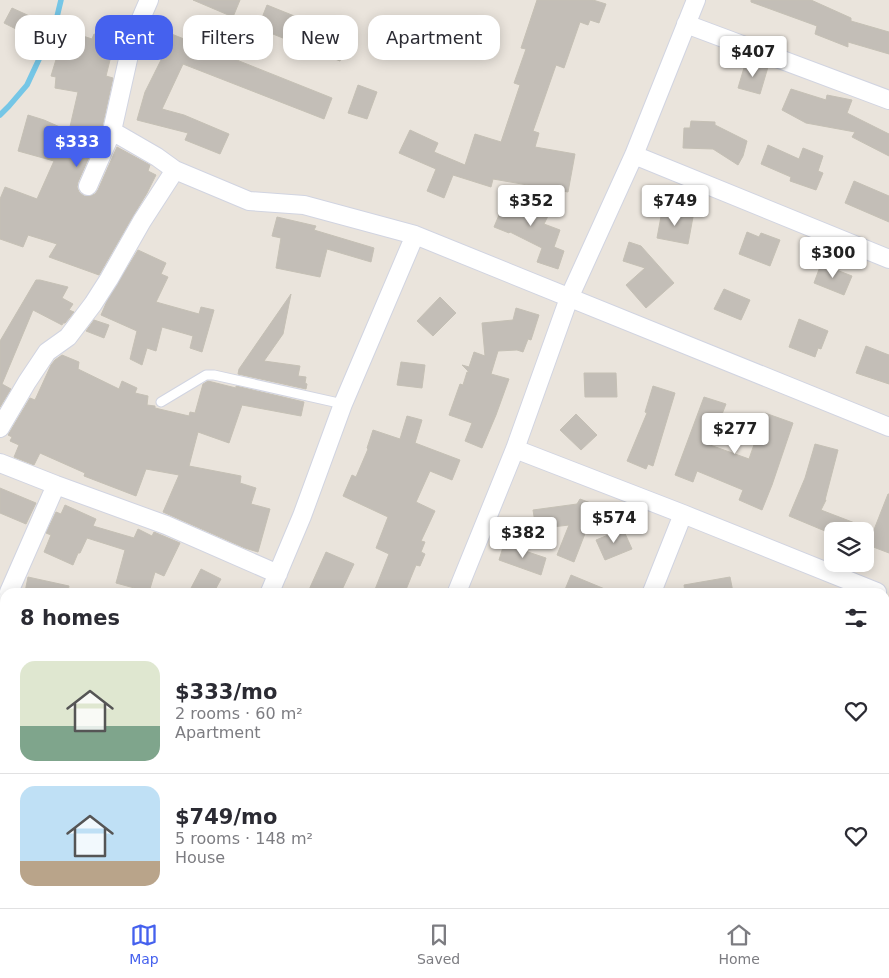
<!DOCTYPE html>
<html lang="en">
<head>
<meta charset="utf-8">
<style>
  :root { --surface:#fff; --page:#f7f7f7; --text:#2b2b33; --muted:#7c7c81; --line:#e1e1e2; --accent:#4561ee }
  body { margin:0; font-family:"DejaVu Sans",sans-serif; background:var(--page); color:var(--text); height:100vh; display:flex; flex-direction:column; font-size:19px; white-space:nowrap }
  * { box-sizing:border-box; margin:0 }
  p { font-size:16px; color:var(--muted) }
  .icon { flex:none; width:28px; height:28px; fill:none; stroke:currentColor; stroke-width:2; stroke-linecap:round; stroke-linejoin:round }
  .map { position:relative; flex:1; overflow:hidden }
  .panel { position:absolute; left:0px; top:588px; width:890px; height:321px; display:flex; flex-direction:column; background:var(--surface); border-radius:15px 15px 0 0; box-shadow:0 2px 12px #0003 }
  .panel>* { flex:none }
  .hud { position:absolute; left:15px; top:15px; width:500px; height:45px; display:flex; gap:10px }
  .controls { position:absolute; left:824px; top:522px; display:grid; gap:10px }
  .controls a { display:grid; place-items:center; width:50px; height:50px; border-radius:10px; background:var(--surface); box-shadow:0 2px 12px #0003; font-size:25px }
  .price { position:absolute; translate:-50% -42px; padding:0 11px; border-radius:5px; background:#fff; color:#222; font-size:16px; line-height:32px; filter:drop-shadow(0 1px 2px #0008) }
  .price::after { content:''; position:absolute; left:50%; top:30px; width:15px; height:11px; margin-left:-8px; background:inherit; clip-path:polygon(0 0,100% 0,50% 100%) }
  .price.on { background:var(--accent); color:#fff }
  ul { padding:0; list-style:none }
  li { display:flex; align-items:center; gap:15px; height:125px; padding:0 20px }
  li+li { border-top:1px solid var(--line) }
  li span { display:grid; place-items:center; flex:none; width:140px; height:100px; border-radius:15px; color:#555 }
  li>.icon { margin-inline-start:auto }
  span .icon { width:60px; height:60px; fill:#fffc; stroke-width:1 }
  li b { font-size:21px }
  h2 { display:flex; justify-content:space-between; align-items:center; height:60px; padding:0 20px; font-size:21px }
  .chip { padding:0 18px; border-radius:15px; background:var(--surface); box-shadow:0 2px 12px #0003; font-size:18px; line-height:45px }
  .chip.on { background:var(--accent); color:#fff }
  .tabs { display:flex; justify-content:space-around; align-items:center; height:70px; border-top:1px solid var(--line); background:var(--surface); font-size:14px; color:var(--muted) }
  .tabs a { display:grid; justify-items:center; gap:2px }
  .tabs .on { color:var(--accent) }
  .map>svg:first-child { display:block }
</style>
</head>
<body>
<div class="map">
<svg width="889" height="908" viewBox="0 0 889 908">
  <rect width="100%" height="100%" fill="#eae4dc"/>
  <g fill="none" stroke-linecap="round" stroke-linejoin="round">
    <path stroke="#75c6e6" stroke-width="5.5" d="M 0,115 L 9,106 L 27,85 L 55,25 L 61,0"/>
  </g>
  <path fill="#c3beb7" stroke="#c5c0b5" d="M 193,0 L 240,0 L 233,17 Z
    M 537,0 L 593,0 L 606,4 L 599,23 L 590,20 L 588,25 L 580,22 L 564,68 L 556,65 L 533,131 L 539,133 L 535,147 L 575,154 L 568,192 L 493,179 L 491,187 L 453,175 L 444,198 L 427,191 L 436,169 L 399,153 L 410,130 L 438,143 L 434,152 L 465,165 L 475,134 L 501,142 L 520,85 L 514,83 L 526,49 L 521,48 Z
    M 751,0 L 811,0 L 851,18 L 851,21 L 889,32 L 889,54 L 848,42 L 848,47 L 815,34 L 817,26 L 751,2 Z
    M 267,5 L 349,38 L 340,61 L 258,28 Z
    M 12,8 L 36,19 L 28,35 L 4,23 Z
    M 65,30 L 92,39 L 94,34 L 115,40 L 106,76 L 113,78 L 102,128 L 78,182 L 77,187 L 79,192 L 84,196 L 90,196 L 95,194 L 98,190 L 117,147 L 150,165 L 148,171 L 156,175 L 147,193 L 133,216 L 99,275 L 49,257 L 57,244 L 28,235 L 23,247 L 0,239 L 0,199 L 5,187 L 37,199 L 54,161 L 18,151 L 28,115 L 44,120 L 69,131 L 78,92 L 55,88 L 56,77 L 51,76 Z
    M 169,33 L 332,98 L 324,119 L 183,64 L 162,109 L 184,115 L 229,134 L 220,154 L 185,140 L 188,133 L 137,120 L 145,92 L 163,56 L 160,54 Z
    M 746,61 L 768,67 L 760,94 L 738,88 Z
    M 358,85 L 377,92 L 367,119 L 348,113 Z
    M 791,89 L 826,100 L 827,95 L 852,100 L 847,113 L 889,134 L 889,156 L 852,137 L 855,132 L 806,123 L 782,110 Z
    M 691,121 L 715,122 L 715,125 L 747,141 L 743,156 L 738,165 L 713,149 L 683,148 L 684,128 L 690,128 Z
    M 768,145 L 799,159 L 803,148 L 823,156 L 818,171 L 823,173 L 816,190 L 790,181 L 791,177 L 761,164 Z
    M 854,181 L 889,196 L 889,222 L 845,203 Z
    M 509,191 L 550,212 L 544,224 L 560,230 L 554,247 L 564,251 L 558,269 L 537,262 L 542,248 L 510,232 L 509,233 L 494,227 Z
    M 662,211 L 693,217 L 688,244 L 657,238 Z
    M 277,217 L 316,226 L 314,230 L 374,248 L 371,262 L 327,249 L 320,277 L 276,268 L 281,238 L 272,236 Z
    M 747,232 L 759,237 L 761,233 L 780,240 L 770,266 L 739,254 Z
    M 629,242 L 641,246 L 674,283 L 646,308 L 626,285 L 645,268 L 623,261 Z
    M 138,250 L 166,263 L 161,274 L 168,277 L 156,302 L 199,314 L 201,307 L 214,310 L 202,352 L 190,348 L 193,336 L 162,327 L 156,351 L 147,348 L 142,365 L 130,359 L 137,331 L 101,315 L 107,301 Z
    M 821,264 L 852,276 L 844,295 L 814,283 Z
    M 36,280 L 40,280 L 68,287 L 62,298 L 73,304 L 69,310 L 74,312 L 65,323 L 63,323 L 62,325 L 33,310 L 2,384 L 11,389 L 0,407 L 0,341 Z
    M 724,289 L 750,300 L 741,320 L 714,309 Z
    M 291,294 L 283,334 L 264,361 L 300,366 L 298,376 L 306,377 L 305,383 L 307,384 L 306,389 L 238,374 L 239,369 Z
    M 440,297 L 456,313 L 433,336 L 417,321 Z
    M 516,308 L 539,315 L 531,340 L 528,339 L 523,352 L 517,350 L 498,351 L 491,374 L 509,379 L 496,415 L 482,448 L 465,441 L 472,423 L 449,415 L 460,384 L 463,385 L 467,372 L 469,372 L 462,365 L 469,367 L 474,352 L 485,356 L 482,323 L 513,320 Z
    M 799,319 L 828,331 L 821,349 L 818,348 L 815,357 L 789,347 Z
    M 94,320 L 109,325 L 104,338 L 86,331 Z
    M 866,346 L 889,355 L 889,384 L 856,373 Z
    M 62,355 L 79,362 L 78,369 L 119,389 L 122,381 L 137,388 L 135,393 L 148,396 L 147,405 L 155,406 L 155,408 L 189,416 L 190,412 L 195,413 L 203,384 L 208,381 L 236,388 L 236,386 L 304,402 L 301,416 L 242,405 L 229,443 L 198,432 L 189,466 L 241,476 L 240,483 L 256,488 L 251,504 L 270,509 L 258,552 L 245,548 L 163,512 L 179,475 L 146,469 L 136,496 L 84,476 L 85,473 L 40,453 L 34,465 L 14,457 L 19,445 L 10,441 L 12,437 L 8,435 L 30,398 L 35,400 L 51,365 L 55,360 Z
    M 401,362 L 425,365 L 422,388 L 397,385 Z
    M 584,373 L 616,373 L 617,397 L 585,397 Z
    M 653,386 L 675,393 L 653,466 L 648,464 L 646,469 L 627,461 L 647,413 L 645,412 Z
    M 704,397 L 726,404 L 710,445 L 749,459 L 765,413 L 793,423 L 772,485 L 762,510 L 739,500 L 743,490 L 697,471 L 693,482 L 675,475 Z
    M 576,414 L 597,435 L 581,450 L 560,430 Z
    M 407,416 L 422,420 L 415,443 L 460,460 L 452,480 L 430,471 L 416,502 L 435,511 L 421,541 L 425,542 L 421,552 L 425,554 L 420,566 L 416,565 L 405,592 L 374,592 L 389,554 L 376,548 L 388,517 L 343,496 L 352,475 L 356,477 L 368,449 L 367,448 L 373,430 L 400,439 Z
    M 815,444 L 838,450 L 825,500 L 826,500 L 821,510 L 873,530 L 873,531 L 825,531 L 789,516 L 805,478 Z
    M 0,488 L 36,503 L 26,524 L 0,513 Z
    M 888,494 L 889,494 L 889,553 L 868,545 Z
    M 580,499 L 596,505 L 574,562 L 557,555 L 569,525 L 536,529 L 533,510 L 577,504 Z
    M 65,505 L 96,519 L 93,526 L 134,538 L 138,529 L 152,536 L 154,532 L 180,543 L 164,576 L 155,572 L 149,592 L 116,583 L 125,550 L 87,538 L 80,553 L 78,553 L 73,565 L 44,552 L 51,535 L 46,533 L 56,512 L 61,514 Z
    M 623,529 L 632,549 L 605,560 L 596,540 Z
    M 504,544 L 546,558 L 541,575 L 499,560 Z
    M 326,552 L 354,564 L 341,592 L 308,592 Z
    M 201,569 L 221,579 L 214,592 L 189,592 Z
    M 571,575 L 612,592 L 564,592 Z
    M 28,577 L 69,586 L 68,592 L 25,592 Z
    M 730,577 L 733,592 L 685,592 L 684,585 Z"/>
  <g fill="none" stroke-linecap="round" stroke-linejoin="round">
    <defs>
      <path id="lane" d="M 161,402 L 206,375 L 214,375 L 343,404"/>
      <path id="street" d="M 149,0 L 133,37 L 112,131 L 157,157 L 175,170 L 249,201 L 304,205 L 415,235 L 889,427
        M 686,24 L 889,100
        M 634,155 L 889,259
        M 88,186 L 112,131
        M 0,428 L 27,382 L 47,352 L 68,337 L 93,304 L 109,279 L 142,221 L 175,170
        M 515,449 L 683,514 L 877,592
        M 0,463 L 56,485 L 166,525 L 278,574
        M 9,592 L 56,485
        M 270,592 L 302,516 L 343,404 L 415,235
        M 457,592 L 515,449 L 569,298 L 634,155 L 696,0
        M 652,592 L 683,514
        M 0,613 L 5,602
        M 0,682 L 5,684
        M 885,866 L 889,875
        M 509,904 L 511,908
        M 702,904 L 704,908
        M 140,908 L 141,904
        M 327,908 L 329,904"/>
    </defs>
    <use href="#lane" stroke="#d1d4e1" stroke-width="11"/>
    <use href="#street" stroke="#d1d4e1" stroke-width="20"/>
    <use href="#lane" stroke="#fff" stroke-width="9"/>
    <use href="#street" stroke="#fff" stroke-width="18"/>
  </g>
</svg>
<div class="controls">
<a><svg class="icon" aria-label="layers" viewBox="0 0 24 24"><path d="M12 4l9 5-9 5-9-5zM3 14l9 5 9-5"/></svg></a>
</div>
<b class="price" style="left:753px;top:78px">$407</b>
<b class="price on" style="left:77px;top:168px">$333</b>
<b class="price" style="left:531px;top:227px">$352</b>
<b class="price" style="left:675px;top:227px">$749</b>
<b class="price" style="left:833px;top:279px">$300</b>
<b class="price" style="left:735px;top:455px">$277</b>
<b class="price" style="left:614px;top:544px">$574</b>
<b class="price" style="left:523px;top:559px">$382</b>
<div class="hud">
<a class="chip">Buy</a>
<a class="chip on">Rent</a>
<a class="chip">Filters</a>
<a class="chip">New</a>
<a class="chip">Apartment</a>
</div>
<section class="panel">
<h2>8 homes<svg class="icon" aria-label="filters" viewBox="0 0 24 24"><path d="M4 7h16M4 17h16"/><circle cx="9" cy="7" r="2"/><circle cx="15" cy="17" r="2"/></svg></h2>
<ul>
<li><span style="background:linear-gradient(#dfe7d0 65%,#7fa58c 0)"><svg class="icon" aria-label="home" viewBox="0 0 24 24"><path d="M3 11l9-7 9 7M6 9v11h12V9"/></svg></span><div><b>$333/mo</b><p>2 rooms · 60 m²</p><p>Apartment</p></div><svg class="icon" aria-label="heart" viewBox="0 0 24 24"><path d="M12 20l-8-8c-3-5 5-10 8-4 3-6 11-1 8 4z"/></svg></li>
<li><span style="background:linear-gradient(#bfe0f5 75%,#b9a48a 0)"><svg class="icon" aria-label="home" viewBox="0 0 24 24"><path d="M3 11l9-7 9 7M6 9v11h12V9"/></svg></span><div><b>$749/mo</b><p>5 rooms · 148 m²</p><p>House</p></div><svg class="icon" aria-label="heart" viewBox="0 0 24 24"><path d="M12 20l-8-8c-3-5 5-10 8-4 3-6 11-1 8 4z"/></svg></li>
</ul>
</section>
</div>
<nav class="tabs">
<a class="on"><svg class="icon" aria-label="map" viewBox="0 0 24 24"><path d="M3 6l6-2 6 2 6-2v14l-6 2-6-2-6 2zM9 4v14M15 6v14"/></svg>Map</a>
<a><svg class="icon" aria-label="saved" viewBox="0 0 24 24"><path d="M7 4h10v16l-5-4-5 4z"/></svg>Saved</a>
<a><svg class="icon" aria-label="home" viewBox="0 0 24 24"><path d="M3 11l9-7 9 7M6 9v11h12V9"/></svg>Home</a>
</nav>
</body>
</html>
